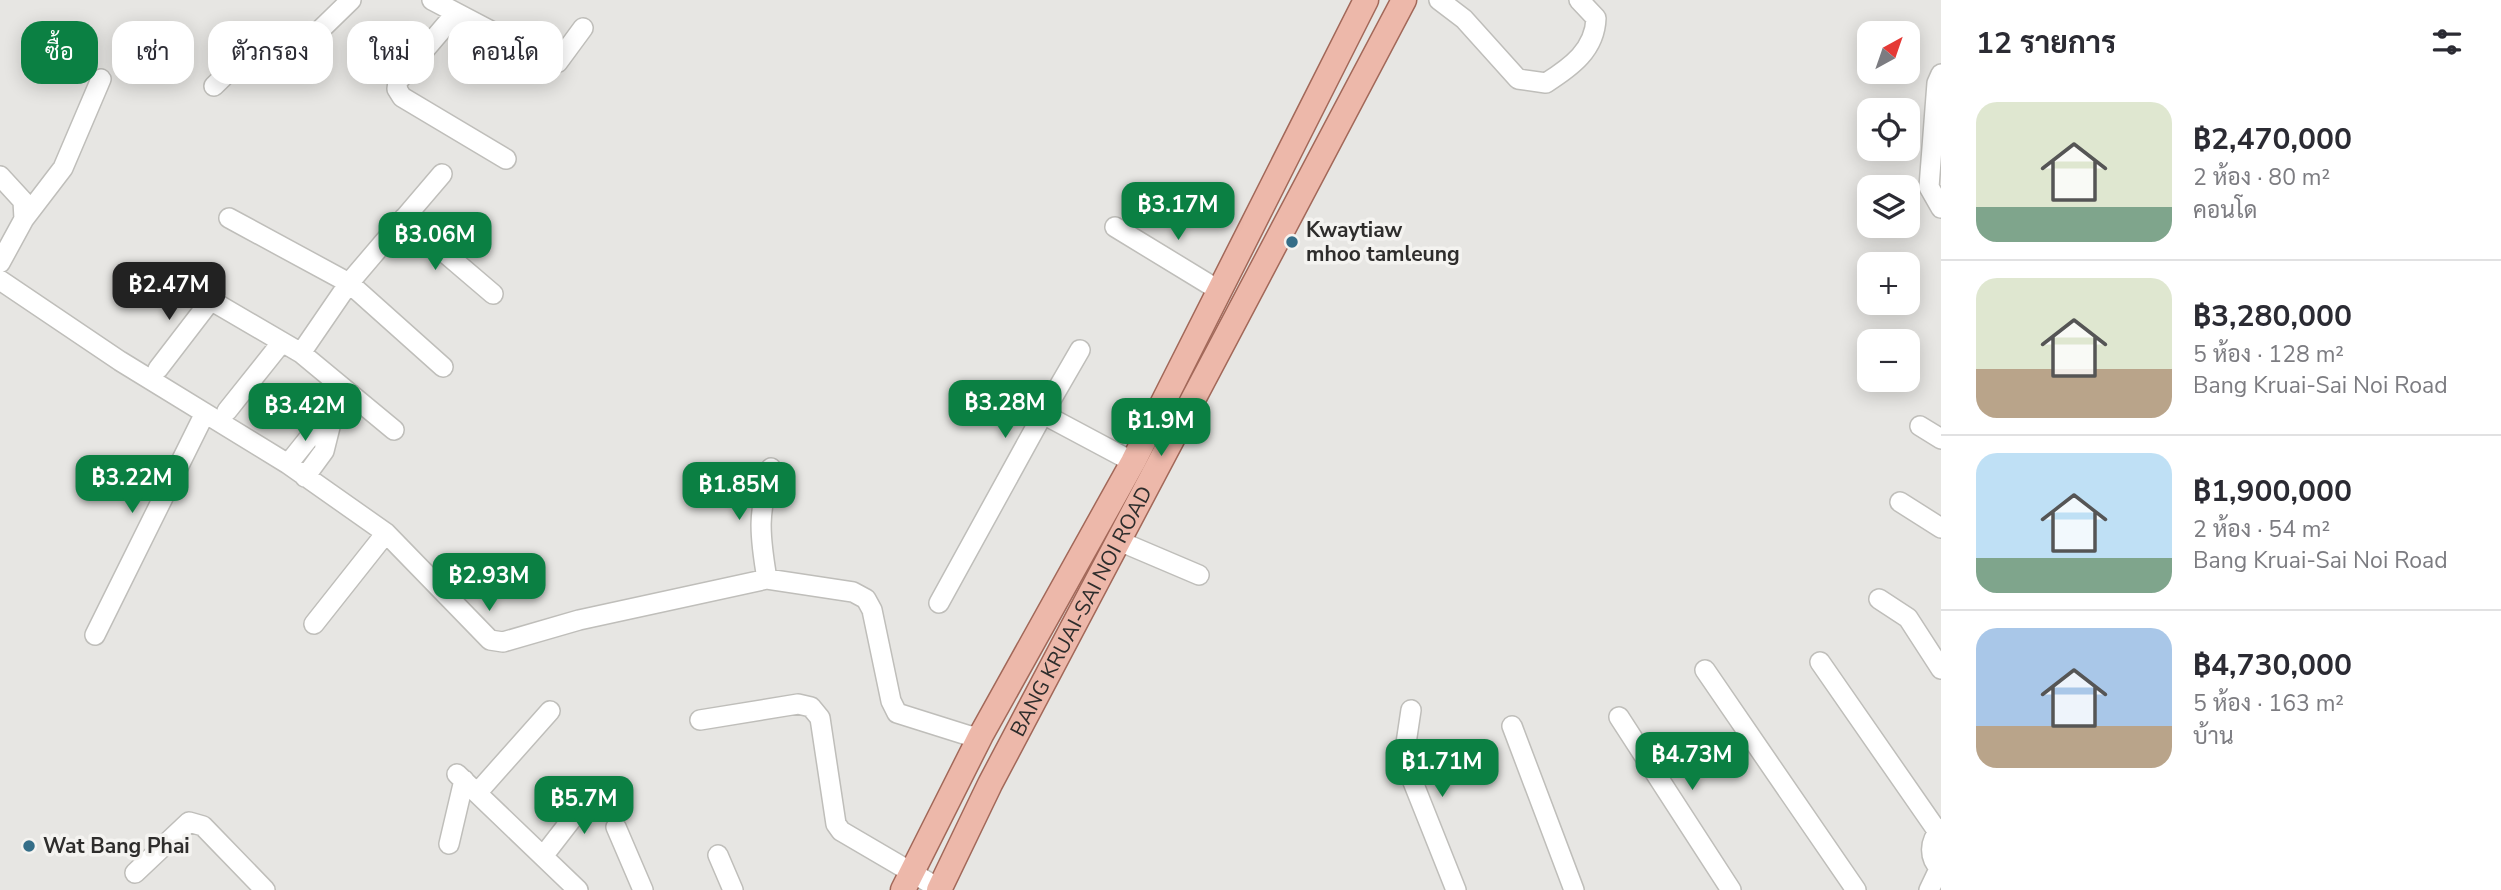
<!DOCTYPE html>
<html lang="th">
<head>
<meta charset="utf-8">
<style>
  :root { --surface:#fff; --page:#f2f2f3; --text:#2b2b33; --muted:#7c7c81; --line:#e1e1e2; --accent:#0b8043 }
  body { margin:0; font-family:"Nunito Sans",Sarabun,sans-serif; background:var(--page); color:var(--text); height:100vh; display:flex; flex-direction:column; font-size:26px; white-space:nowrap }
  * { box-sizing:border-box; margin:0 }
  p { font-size:23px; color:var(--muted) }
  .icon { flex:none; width:38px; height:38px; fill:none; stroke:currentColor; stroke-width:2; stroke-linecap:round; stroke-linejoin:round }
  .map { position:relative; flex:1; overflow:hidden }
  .drawer { display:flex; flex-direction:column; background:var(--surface); width:560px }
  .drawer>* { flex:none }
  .banner { position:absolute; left:21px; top:21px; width:665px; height:63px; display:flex; gap:14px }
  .needle { width:46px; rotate:40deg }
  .buttons { position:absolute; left:1857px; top:21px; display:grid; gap:14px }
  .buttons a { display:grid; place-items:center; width:63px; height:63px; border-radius:14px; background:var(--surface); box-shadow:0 4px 18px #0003; font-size:35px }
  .price { position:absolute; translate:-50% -60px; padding:0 16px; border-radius:14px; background:var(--accent); color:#fff; font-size:23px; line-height:46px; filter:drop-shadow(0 2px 4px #0008) }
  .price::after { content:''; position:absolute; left:50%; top:42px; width:21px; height:16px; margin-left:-10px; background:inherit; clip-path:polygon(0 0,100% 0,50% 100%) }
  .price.active { background:#222; color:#fff }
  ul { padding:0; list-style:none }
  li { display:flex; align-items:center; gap:21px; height:175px; padding:0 35px }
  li+li { border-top:2px solid var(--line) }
  li span { display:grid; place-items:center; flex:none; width:196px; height:140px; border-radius:21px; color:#555 }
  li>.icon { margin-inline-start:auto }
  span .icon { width:84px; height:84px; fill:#fffc; stroke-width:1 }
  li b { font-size:30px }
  h2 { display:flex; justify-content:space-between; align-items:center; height:84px; padding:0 35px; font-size:30px }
  .tag { padding:0 24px; border-radius:21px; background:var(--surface); box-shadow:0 4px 18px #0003; font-size:24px; line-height:63px }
  .tag.active { background:var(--accent); color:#fff }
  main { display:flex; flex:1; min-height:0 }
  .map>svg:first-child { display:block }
</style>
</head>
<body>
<main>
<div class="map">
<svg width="1941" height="890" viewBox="0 0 1941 890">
  <rect width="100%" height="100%" fill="#e7e6e3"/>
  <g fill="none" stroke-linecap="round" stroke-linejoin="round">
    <defs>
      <path id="minor" d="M 432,0 L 546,60 L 558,62 L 583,28
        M 1439,0 L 1464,19 L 1518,79 L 1546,83 C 1571,67 1595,50 1596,18 L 1579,0
        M 456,13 L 398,81 L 397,89 L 402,97 L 506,159
        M 1941,74 L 1937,83 L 1929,187 L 1941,208
        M 214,86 L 261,40 L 293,44 L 315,35 L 351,0
        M 0,176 L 23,201 L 24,219 L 0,263
        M 229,218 L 349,283 L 443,367
        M 404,218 L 493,294
        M 24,219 L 63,168 L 101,79
        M 1115,227 L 1220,291
        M 0,280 L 120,361 L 288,464 L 386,533 L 490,640 L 503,642 L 579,620 L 767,579 L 853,592 L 866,599 L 872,610 L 891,701 L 897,713 L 970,736 L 981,735
        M 183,284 L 301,353 L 394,430
        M 301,353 L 349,283 L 442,174
        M 158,369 L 211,300
        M 227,411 L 282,342
        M 1043,414 L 1080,350
        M 1920,426 L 1941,439
        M 288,464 L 308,439 L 331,423 L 351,394
        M 305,477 L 324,451 L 331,423
        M 1900,502 L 1941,528
        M 1119,541 L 1199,575
        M 767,579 C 759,532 758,514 771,468
        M 1879,599 L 1908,618 L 1941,669
        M 939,603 L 1043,414 L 1133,462
        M 314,624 L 386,533
        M 95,635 L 205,413
        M 1820,662 L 1938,832
        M 1705,670 L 1856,890
        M 1411,710 L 1405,750 L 1409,772 L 1456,890
        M 1619,717 L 1731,890
        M 700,720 L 798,704 L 811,707 L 820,718 L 836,824 L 841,831 L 940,889
        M 1512,726 L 1574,890
        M 457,774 L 578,890
        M 478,792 L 550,711
        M 616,827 L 643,890
        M 1941,829 C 1929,841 1928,858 1941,870
        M 449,844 L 464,780
        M 544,855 L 592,793
        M 718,855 L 733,890
        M 135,873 L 189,822 L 203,826 L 265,890
        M 1929,890 L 1939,869"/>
      <g id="major">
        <path d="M 903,890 L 981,735 L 1133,462 L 1366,0"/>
        <path id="s1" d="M 939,890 L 990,784 L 1404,0"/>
      </g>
    </defs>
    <use href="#minor" stroke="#bfbeba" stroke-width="22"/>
    <use href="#major" stroke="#a26859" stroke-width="27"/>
    <use href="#minor" stroke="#fff" stroke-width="19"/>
    <use href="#major" stroke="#edb8aa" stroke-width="24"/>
  </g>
  <g fill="#356e88" stroke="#f4f3f0" stroke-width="2.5">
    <circle cx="1292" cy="242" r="7"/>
    <circle cx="29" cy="846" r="7"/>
  </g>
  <g text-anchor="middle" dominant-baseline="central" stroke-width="7" stroke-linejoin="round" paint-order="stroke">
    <g font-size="21" font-weight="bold" fill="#2e2d2c" stroke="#f4f3f0" text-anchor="start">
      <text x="1306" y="230">Kwaytiaw<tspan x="1306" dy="24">mhoo tamleung</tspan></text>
      <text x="43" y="846">Wat Bang Phai</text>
    </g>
    <g font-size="21" fill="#2e2d2c" stroke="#f4f3f0">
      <text stroke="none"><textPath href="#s1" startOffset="313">BANG KRUAI-SAI NOI ROAD</textPath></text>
    </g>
  </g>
</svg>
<div class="buttons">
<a><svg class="needle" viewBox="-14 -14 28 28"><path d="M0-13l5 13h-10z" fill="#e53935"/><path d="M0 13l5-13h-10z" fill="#7c7c81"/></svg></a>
<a><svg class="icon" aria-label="locate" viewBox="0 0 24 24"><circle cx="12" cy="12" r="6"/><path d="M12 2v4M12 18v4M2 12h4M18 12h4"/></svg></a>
<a><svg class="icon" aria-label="layers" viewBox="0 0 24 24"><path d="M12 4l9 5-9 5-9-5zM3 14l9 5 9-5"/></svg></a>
<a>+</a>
<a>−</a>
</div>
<b class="price" style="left:1178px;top:242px">฿3.17M</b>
<b class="price" style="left:435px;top:272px">฿3.06M</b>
<b class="price active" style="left:169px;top:322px">฿2.47M</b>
<b class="price" style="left:1005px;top:440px">฿3.28M</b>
<b class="price" style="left:305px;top:443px">฿3.42M</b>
<b class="price" style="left:1161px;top:458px">฿1.9M</b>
<b class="price" style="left:132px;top:515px">฿3.22M</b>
<b class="price" style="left:739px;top:522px">฿1.85M</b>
<b class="price" style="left:489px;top:613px">฿2.93M</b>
<b class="price" style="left:1692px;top:792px">฿4.73M</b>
<b class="price" style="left:1442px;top:799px">฿1.71M</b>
<b class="price" style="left:584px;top:836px">฿5.7M</b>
<div class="banner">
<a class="tag active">ซื้อ</a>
<a class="tag">เช่า</a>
<a class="tag">ตัวกรอง</a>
<a class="tag">ใหม่</a>
<a class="tag">คอนโด</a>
</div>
</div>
<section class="drawer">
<h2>12 รายการ<svg class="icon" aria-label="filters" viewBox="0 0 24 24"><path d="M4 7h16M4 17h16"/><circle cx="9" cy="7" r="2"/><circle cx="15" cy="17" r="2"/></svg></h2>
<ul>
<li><span style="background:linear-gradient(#dfe7d0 75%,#7fa58c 0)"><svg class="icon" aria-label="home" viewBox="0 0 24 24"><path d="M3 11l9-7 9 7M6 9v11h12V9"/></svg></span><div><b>฿2,470,000</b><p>2 ห้อง · 80 m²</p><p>คอนโด</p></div></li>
<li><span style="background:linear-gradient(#dfe7d0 65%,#b9a48a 0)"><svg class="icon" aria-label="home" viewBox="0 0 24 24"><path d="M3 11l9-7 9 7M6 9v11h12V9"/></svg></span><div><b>฿3,280,000</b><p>5 ห้อง · 128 m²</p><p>Bang Kruai-Sai Noi Road</p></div></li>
<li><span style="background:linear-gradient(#bfe0f5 75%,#7fa58c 0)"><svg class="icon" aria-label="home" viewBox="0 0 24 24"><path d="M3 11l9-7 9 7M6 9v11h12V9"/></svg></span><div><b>฿1,900,000</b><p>2 ห้อง · 54 m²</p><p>Bang Kruai-Sai Noi Road</p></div></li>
<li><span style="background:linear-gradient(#a9c7e8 70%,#b9a48a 0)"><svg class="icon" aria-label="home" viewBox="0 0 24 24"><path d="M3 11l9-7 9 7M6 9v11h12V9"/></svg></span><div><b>฿4,730,000</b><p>5 ห้อง · 163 m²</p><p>บ้าน</p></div></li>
</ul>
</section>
</main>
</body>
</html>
